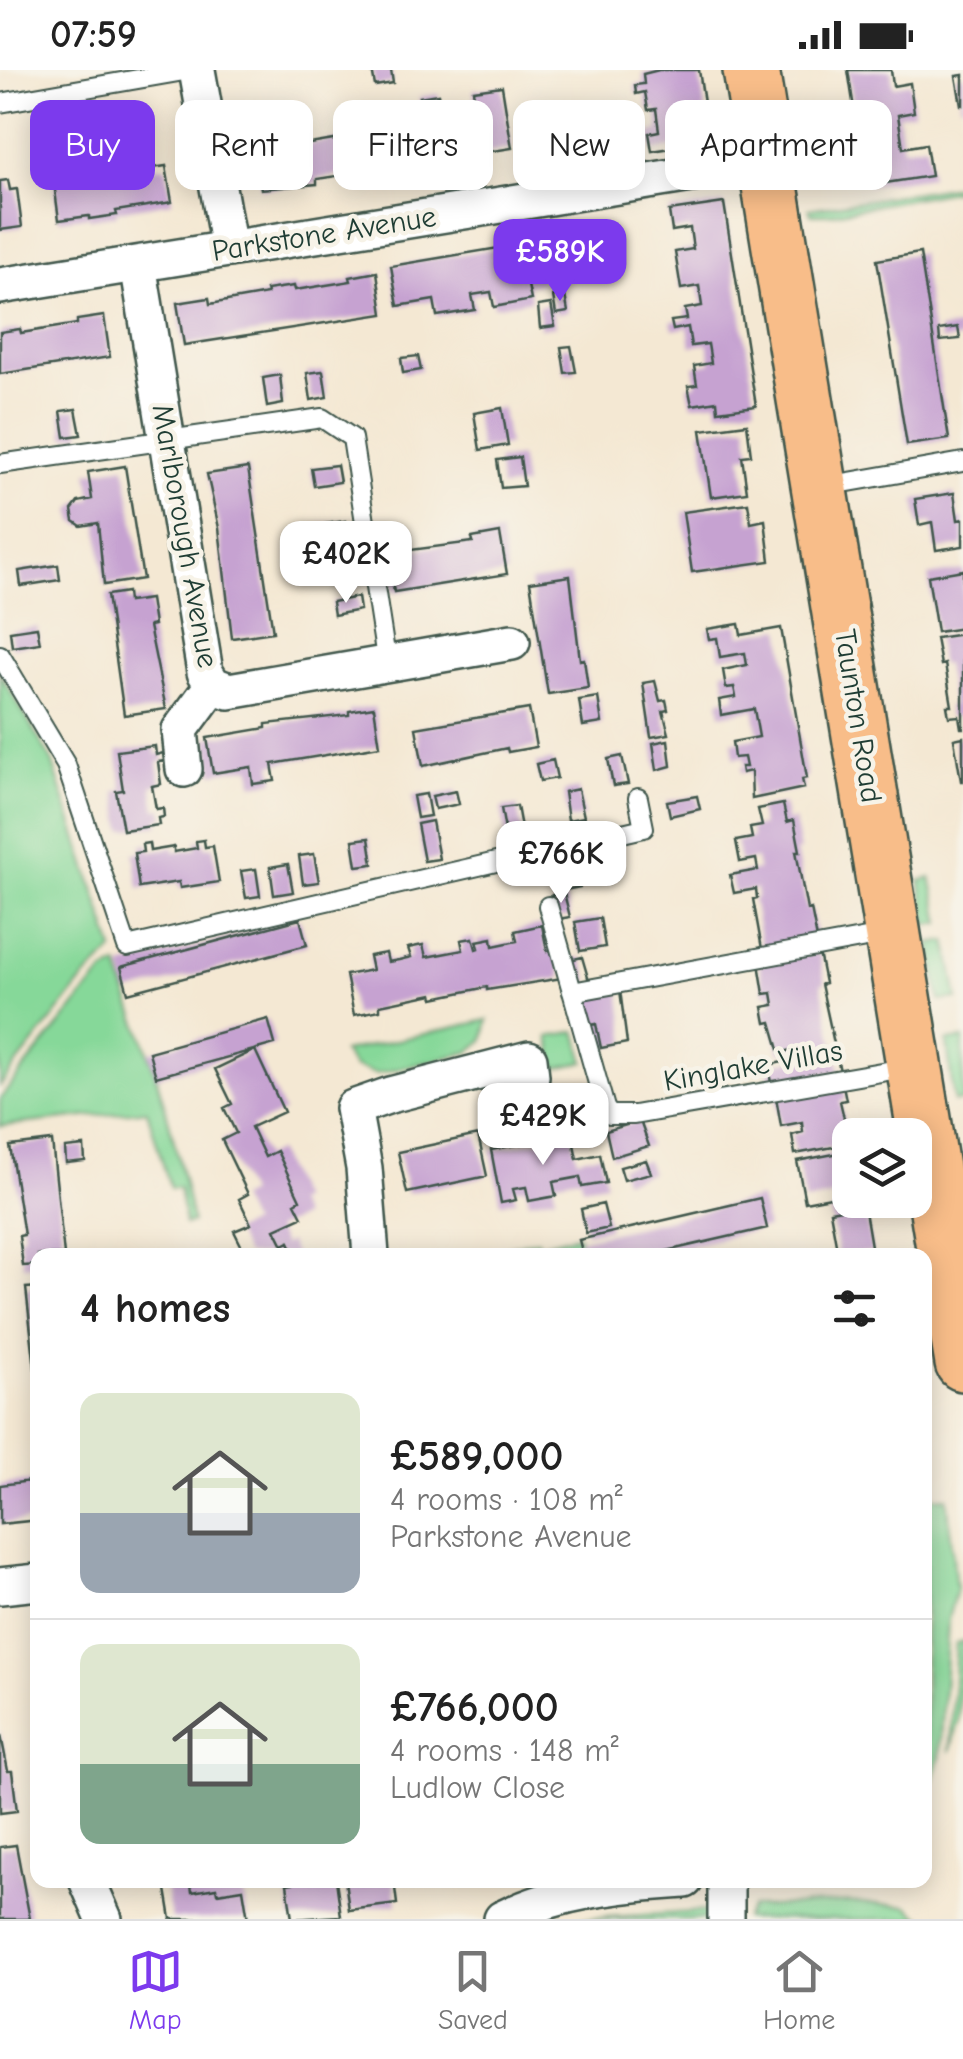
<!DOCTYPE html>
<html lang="en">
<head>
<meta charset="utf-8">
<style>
  :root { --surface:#fff; --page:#f6f6f6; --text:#222; --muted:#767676; --line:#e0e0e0; --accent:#7c3aed }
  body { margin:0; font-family:"Comic Neue",sans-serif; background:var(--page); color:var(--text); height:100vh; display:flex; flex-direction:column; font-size:38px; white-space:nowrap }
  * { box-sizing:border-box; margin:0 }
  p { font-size:32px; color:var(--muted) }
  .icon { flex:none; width:55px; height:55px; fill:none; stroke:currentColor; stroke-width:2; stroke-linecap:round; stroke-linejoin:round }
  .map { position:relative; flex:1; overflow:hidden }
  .details { position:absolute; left:30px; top:1178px; width:902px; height:640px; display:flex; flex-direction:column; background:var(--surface); border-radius:20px; box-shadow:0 5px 25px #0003 }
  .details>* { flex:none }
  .banner { position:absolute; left:30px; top:30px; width:905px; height:90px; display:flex; gap:20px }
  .controls { position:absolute; left:832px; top:1048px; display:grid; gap:20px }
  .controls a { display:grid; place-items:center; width:100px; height:100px; border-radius:20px; background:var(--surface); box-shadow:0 5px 25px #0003; font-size:50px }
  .price { position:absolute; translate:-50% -85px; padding:0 22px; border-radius:20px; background:#fff; color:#222; font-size:32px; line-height:65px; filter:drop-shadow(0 2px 5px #0008) }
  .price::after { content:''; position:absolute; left:50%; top:60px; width:30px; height:22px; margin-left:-15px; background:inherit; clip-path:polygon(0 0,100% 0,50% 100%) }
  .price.current { background:var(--accent); color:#fff }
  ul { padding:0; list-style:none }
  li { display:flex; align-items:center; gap:30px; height:250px; padding:0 50px }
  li+li { border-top:2px solid var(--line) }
  li span { display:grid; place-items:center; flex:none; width:280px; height:200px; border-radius:20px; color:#555 }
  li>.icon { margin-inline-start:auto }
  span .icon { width:120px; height:120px; fill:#fffc; stroke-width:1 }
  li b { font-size:42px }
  h2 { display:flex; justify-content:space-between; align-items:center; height:120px; padding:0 50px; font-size:42px }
  .tag { padding:0 35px; border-radius:20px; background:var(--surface); box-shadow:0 5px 25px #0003; font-size:35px; line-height:90px }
  .tag.current { background:var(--accent); color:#fff }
  .status { display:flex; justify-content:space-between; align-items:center; height:70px; padding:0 50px; background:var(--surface); direction:ltr }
  .status svg { height:28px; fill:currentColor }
  .dock { display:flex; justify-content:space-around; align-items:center; height:140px; border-top:2px solid var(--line); background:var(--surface); font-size:28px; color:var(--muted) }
  .dock a { display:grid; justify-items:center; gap:5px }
  .dock .current { color:var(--accent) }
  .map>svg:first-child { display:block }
</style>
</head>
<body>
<div class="status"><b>07:59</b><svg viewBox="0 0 49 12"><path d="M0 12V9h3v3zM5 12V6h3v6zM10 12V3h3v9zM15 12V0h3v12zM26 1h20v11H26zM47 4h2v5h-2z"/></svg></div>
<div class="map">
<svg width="963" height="1849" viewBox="0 0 963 1849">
  <rect width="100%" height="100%" fill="#f7f3e8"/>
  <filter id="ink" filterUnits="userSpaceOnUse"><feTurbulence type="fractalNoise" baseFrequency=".01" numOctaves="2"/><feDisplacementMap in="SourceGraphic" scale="20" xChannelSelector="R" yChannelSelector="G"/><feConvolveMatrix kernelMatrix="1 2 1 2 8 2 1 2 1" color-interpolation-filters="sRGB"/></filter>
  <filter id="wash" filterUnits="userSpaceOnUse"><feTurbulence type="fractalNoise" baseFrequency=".0048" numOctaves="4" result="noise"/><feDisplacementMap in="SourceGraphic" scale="40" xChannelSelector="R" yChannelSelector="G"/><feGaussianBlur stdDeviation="2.25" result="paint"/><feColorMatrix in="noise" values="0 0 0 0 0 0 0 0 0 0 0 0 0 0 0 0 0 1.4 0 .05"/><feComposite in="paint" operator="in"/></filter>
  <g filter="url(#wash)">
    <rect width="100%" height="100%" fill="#f4e8d3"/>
    <path fill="#86d899" stroke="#528a66" stroke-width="2.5" d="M 963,115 L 963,119 L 829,144 L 811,144 L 809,139 Z
      M 0,604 L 52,691 L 114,880 L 85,908 L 0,1016 Z
      M 931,808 L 941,853 L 927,855 L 920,811 Z
      M 947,871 L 958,929 L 940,931 L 930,874 Z
      M 118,896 C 126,927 140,955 149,985 C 167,1039 181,1096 192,1152 L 185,1155 L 179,1118 L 170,1118 L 147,1040 L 0,1056 L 0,1029 L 3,1025 L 95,912 L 105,902 Z
      M 488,950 L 483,971 L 469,982 L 376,1004 L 353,997 L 343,982 Z
      M 576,961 L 585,992 L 556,998 L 549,967 Z
      M 963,969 L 963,1031 L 954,1032 L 947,971 Z
      M 578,1165 L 580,1172 L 528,1185 L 480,1185 L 537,1170 L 539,1175 Z
      M 947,1427 L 956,1519 L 948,1549 L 940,1687 L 925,1739 L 925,1428 Z
      M 963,1571 L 958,1651 L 950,1682 L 956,1573 Z
      M 849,1832 L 908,1836 L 923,1849 L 744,1849 L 751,1837 Z
      M 706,1841 L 712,1849 L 577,1849 Z"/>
    <g id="blocks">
      <path fill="#c6a2d1" d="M 372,0 L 391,0 L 393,13 L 375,16 Z
        M 659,0 L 699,0 L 710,72 L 652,81 L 649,63 L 659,61 L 656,39 L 648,40 L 645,22 L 636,24 L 635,15 L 644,14 L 643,4 Z
        M 848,0 L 891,0 L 893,16 L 910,13 L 914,42 L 898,45 L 903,78 L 926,74 L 931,106 L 866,116 Z
        M 963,5 L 963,35 L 961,35 L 956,6 Z
        M 502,16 L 512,78 L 454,87 L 454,93 L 402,96 L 396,61 L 423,57 L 419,27 L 438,24 L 440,34 L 445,34 L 448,52 L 478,48 L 473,20 Z
        M 71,38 L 76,63 L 60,66 L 56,40 Z
        M 538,47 L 542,69 L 556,66 L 562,95 L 532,100 L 523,49 Z
        M 360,60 L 361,66 L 369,65 L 375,100 L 317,109 L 317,114 L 261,119 L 255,83 L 340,69 L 339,63 Z
        M 166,96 L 172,132 L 116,141 L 117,145 L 89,149 L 89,146 L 59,150 L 54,113 Z
        M 8,110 L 10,120 L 17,119 L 22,157 L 0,160 L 0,111 Z
        M 724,133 L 756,336 L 718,341 L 717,331 L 692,335 L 688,316 L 697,315 L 694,296 L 711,293 L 708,274 L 691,276 L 688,257 L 673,260 L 671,251 L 687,249 L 685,239 L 702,236 L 699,216 L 681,219 L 675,182 L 693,179 L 690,158 L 672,161 L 669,141 Z
        M 577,155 L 580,181 L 547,185 L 544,159 Z
        M 534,172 L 541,213 L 528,215 L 531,230 L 494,237 L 491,222 L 472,225 L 475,240 L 437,246 L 434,230 L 398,236 L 391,196 Z
        M 920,183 L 949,369 L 907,375 L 877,190 Z
        M 563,187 L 566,209 L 551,213 L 548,190 Z
        M 377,202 L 383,244 L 184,275 L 177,233 L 209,228 L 210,234 L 267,224 L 266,220 L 294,216 L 295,220 L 351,211 L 350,207 Z
        M 565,225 L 568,242 L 556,244 L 553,226 Z
        M 551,234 L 555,256 L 540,258 L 538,236 Z
        M 104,246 L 110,287 L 0,304 L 0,262 L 20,259 L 21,263 L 77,254 L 77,250 Z
        M 958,257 L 960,269 L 940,271 L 939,260 Z
        M 571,276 L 576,302 L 565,303 L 561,277 Z
        M 418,286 L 421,300 L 403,303 L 401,288 Z
        M 323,301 L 327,327 L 311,330 L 307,303 Z
        M 280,305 L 283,334 L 267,337 L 263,308 Z
        M 502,338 L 508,375 L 480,380 L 474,343 Z
        M 76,339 L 81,365 L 65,367 L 61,341 Z
        M 747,354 L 751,385 L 742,386 L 747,422 L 711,427 L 701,360 Z
        M 520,387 L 524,416 L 501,418 L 497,390 Z
        M 337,395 L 340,412 L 314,416 L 311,398 Z
        M 125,396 L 143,509 L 104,515 L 98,453 L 81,456 L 74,451 L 72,440 L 78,432 L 92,429 L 88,402 Z
        M 248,398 L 273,562 L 232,568 L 219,458 L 207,404 Z
        M 954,423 L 958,450 L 963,449 L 963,476 L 936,480 L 932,452 L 919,455 L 915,429 Z
        M 748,433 L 751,453 L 765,450 L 770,491 L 692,502 L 683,442 Z
        M 345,451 L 347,467 L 321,471 L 319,455 Z
        M 500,463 L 507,504 L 394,522 L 387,483 L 473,472 L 472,468 Z
        M 58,495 L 60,510 L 21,516 L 19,501 Z
        M 963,500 L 963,558 L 937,562 L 928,506 Z
        M 570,506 L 580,590 L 584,589 L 588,618 L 548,624 L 530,512 Z
        M 127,522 L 128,532 L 150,529 L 154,555 L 149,556 L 166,639 L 124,645 L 107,525 Z
        M 358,527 L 360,540 L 334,545 L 332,532 Z
        M 739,554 L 741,565 L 781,558 L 807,708 L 802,709 L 804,718 L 752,729 L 751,701 L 742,703 L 741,697 L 746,697 L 744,687 L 734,688 L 732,672 L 759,667 L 754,639 L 721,645 L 719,630 L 736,627 L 734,617 L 726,618 L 723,600 L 747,595 L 745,583 L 720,587 L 717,568 L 709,569 L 707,559 Z
        M 37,557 L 40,573 L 12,577 L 10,561 Z
        M 963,564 L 963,658 L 961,658 L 959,646 L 949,647 L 947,636 L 952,636 L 945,594 L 941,595 L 936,568 Z
        M 655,611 L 660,631 L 666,630 L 668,640 L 663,641 L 669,664 L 651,667 L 643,613 Z
        M 598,627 L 602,653 L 583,656 L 579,630 Z
        M 374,637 L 380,676 L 272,694 L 275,711 L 253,714 L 251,697 L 213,703 L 207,668 L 266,658 L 266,654 L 349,645 L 349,641 Z
        M 529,639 L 536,677 L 508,682 L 507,678 L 423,696 L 416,658 Z
        M 963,667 L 963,711 L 961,711 L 954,669 Z
        M 668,670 L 671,696 L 657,700 L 653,673 Z
        M 155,676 L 156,685 L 163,683 L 164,691 L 158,692 L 161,714 L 152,716 L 156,739 L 163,738 L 164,747 L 158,748 L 159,755 L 123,760 L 116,721 L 123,720 L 117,681 Z
        M 622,686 L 628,714 L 613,716 L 608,689 Z
        M 553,690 L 557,708 L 540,711 L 536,694 Z
        M 578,719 L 584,747 L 568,750 L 564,722 Z
        M 456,721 L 459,734 L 435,739 L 432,726 Z
        M 426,724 L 430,746 L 417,748 L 413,726 Z
        M 697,726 L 700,739 L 670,746 L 667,731 Z
        M 783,734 L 787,752 L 794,750 L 800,781 L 796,781 L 807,840 L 811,839 L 817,869 L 762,879 L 753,829 L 757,828 L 756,819 L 734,823 L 730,805 L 758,800 L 756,789 L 740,792 L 736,771 L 752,768 L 750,758 L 762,756 L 758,739 Z
        M 517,736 L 522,763 L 506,766 L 501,738 Z
        M 432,751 L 439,789 L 424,791 L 417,754 Z
        M 369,768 L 373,794 L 357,796 L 353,770 Z
        M 204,770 L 205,777 L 213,776 L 219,812 L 180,818 L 179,812 L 139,818 L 134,783 L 143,782 L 142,774 L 149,773 L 150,781 L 174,777 L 174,782 L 197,778 L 196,771 Z
        M 314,784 L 319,812 L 303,814 L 299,786 Z
        M 576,791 L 580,817 L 565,820 L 560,794 Z
        M 288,794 L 293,822 L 274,825 L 270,797 Z
        M 256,799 L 260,826 L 246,828 L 241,801 Z
        M 564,823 L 570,847 L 558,849 L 552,825 Z
        M 600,848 L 605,877 L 580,881 L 575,852 Z
        M 300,849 L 307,875 L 128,923 L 121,897 Z
        M 542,855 L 547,881 L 555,879 L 562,908 L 487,920 L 487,917 L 434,928 L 433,924 L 380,935 L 380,940 L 354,945 L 346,905 L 372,900 L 369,886 L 386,883 L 388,892 L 399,890 L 411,887 L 408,878 L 423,875 L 426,887 L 463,880 L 461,870 L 473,868 L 476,879 L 479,878 L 477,871 L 492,868 L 493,876 L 517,871 L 515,861 Z
        M 819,883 L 825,913 L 821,914 L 840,1001 L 771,1013 L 768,995 L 793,990 L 791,980 L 780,983 L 771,952 L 766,953 L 763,937 L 774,935 L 772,923 L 764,924 L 759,893 Z
        M 582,887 L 589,911 L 576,914 L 570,890 Z
        M 620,920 L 627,973 L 601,978 L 596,954 L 587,956 L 581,928 Z
        M 268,949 L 275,974 L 156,1007 L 149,982 Z
        M 255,980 L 284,1042 L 251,1057 L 265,1087 L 277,1081 L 300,1130 L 295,1133 L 302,1147 L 275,1159 L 283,1175 L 289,1172 L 295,1185 L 246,1185 L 234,1161 L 251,1154 L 239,1129 L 248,1124 L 222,1070 L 236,1063 L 224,1038 L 232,1034 L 215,999 Z
        M 843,1015 L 846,1030 L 840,1031 L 850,1074 L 795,1084 L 792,1065 L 803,1062 L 802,1052 L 781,1056 L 776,1027 Z
        M 640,1051 L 649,1076 L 612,1087 L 606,1061 Z
        M 572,1064 L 577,1089 L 600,1084 L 606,1113 L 582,1117 L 580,1107 L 553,1112 L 556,1126 L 529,1131 L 526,1117 L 513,1119 L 516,1130 L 501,1133 L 491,1080 Z
        M 478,1065 L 487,1106 L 407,1123 L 398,1082 Z
        M 52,1071 L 64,1185 L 38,1185 L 38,1195 L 23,1196 L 19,1166 L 24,1165 L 10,1076 Z
        M 84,1076 L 85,1091 L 66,1093 L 65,1078 Z
        M 850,1081 L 850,1106 L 843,1108 L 846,1124 L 805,1132 L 797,1091 Z
        M 646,1090 L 651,1103 L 624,1110 L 620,1097 Z
        M 760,1128 L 767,1158 L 649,1185 L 583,1185 L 579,1170 Z
        M 603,1134 L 609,1158 L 586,1163 L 581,1139 Z
        M 864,1135 L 872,1182 L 838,1185 L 830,1141 Z
        M 38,1217 L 38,1299 L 35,1299 L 26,1218 Z
        M 38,1410 L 38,1450 L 0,1454 L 0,1415 Z
        M 0,1660 L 8,1701 L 12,1701 L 17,1741 L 0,1743 Z
        M 16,1775 L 30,1849 L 0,1849 L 0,1777 Z
        M 293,1810 L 336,1810 L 341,1846 L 292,1849 L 287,1814 L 293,1813 Z
        M 345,1810 L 394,1810 L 397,1834 L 349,1840 Z
        M 191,1815 L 192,1822 L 216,1818 L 217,1823 L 243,1819 L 248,1849 L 171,1849 L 166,1819 Z"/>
    </g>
  </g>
  <g filter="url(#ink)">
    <use href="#blocks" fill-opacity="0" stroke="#3f574c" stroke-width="2.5"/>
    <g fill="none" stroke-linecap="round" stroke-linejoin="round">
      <defs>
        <path id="service" d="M 0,33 L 190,0
          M 0,394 L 322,348 L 352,368 L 387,595
          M 826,416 L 963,392
          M 0,585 L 66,695 L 127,877 L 644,758 L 638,728
          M 548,836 L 605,1038 L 610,1045 L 634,1045 L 910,997
          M 572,922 L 888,864"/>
        <path id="minor" d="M 197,0 L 229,179
          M 138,194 L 205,602 L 213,615 L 229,621 L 512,572
          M 0,216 L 766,92
          M 184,699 L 180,660 L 213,615
          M 371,1185 L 364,1098 L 353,1038 L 390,1025 L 529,989 L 531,1006
          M 0,1516 L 38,1512
          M 87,1810 L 104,1849
          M 502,1849 C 560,1820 622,1814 685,1810
          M 726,1849 L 726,1810"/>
        <path id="primary" d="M 751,0 L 963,1293"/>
      </defs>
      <use href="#service" stroke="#3f574c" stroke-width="22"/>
      <use href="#minor" stroke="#3f574c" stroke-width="40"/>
      <use href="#primary" stroke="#3f574c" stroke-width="60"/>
      <use href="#service" stroke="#fff" stroke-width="18"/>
      <use href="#minor" stroke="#fff" stroke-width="35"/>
      <use href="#primary" stroke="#f8bd89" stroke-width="55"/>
    </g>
  </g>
  <g text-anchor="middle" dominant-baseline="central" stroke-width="9" stroke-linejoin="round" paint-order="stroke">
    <g font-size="30" fill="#1f3d34" stroke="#f7f3e8">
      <text transform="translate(324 164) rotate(-9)">Parkstone Avenue</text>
      <text transform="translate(185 466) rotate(80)">Marlborough Avenue</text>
      <text transform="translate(858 646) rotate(81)">Taunton Road</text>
      <text transform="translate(753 996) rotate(-10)">Kinglake Villas</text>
    </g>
  </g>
</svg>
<div class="controls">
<a><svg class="icon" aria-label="layers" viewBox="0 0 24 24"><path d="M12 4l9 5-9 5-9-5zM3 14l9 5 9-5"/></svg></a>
</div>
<b class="price current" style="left:560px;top:234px">£589K</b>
<b class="price" style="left:346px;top:536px">£402K</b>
<b class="price" style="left:561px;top:836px">£766K</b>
<b class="price" style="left:543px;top:1098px">£429K</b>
<div class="banner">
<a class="tag current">Buy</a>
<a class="tag">Rent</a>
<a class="tag">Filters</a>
<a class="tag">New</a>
<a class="tag">Apartment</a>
</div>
<section class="details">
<h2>4 homes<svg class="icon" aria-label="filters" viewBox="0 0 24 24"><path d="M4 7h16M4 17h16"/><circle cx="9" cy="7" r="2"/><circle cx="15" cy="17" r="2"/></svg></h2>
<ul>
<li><span style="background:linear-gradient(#dfe7d0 60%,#9aa5b1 0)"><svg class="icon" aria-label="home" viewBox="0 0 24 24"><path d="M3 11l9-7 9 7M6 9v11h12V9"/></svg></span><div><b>£589,000</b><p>4 rooms · 108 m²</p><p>Parkstone Avenue</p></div></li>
<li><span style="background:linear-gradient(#dfe7d0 60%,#7fa58c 0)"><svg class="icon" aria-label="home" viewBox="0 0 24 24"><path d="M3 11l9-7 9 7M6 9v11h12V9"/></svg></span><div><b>£766,000</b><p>4 rooms · 148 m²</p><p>Ludlow Close</p></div></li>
</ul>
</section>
</div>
<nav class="dock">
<a class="current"><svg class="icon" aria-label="map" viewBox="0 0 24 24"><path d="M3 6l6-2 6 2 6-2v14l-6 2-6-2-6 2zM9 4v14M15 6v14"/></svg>Map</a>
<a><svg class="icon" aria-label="saved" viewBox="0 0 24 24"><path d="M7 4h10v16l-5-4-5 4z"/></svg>Saved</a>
<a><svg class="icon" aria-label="home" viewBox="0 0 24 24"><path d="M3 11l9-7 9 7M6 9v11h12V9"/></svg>Home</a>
</nav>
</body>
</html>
